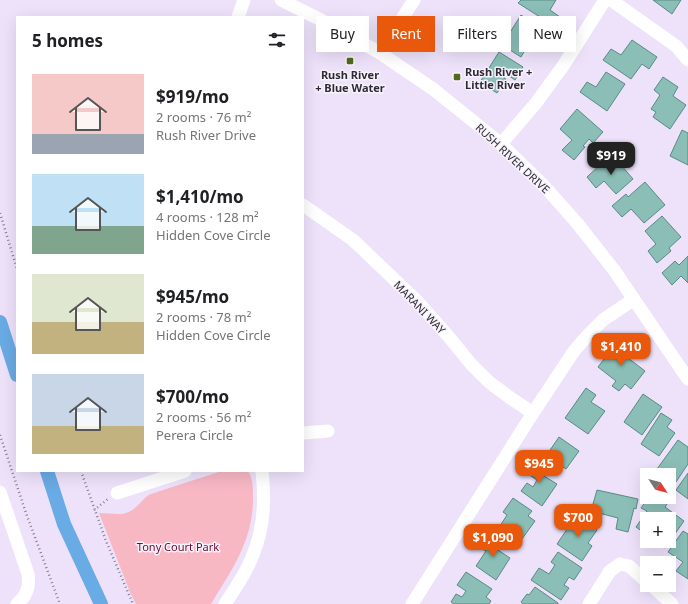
<!DOCTYPE html>
<html lang="en">
<head>
<meta charset="utf-8">
<style>
  :root { --surface:#fff; --page:#f2f2f2; --text:#202124; --muted:#757577; --accent:#ea580c }
  body { margin:0; font-family:"Noto Sans",sans-serif; background:var(--page); color:var(--text); height:100vh; display:flex; flex-direction:column; font-size:15px; white-space:nowrap }
  * { box-sizing:border-box; margin:0 }
  p { font-size:13px; color:var(--muted) }
  .icon { flex:none; width:22px; height:22px; fill:none; stroke:currentColor; stroke-width:2; stroke-linecap:round; stroke-linejoin:round }
  .map { position:relative; flex:1; overflow:hidden }
  .sheet { position:absolute; left:16px; top:16px; width:288px; height:456px; display:flex; flex-direction:column; background:var(--surface); border-radius:0px; box-shadow:0 4px 16px #0002 }
  .sheet>* { flex:none }
  .hud { position:absolute; left:316px; top:16px; width:312px; height:36px; display:flex; gap:8px }
  .needle { width:26px; rotate:126deg }
  .fabs { position:absolute; left:640px; top:468px; display:grid; gap:8px }
  .fabs a { display:grid; place-items:center; width:36px; height:36px; border-radius:0px; background:var(--surface); box-shadow:0 4px 16px #0002; font-size:20px }
  .price { position:absolute; translate:-50% -34px; padding:0 9px; border-radius:8px; background:var(--accent); color:#fff; font-size:13px; line-height:26px; filter:drop-shadow(0 1px 2px #0008) }
  .price::after { content:''; position:absolute; left:50%; top:24px; width:12px; height:9px; margin-left:-6px; background:inherit; clip-path:polygon(0 0,100% 0,50% 100%) }
  .price.selected { background:#222; color:#fff }
  ul { padding:0; list-style:none }
  li { display:flex; align-items:center; gap:12px; height:100px; padding:0 16px }
  li span { display:grid; place-items:center; flex:none; width:112px; height:80px; border-radius:0px; color:#555 }
  li>.icon { margin-inline-start:auto }
  span .icon { width:48px; height:48px; fill:#fffc; stroke-width:1 }
  li b { font-size:17px }
  h2 { display:flex; justify-content:space-between; align-items:center; height:48px; padding:0 16px; font-size:17px }
  .chip { padding:0 14px; border-radius:0px; background:var(--surface); box-shadow:0 4px 16px #0002; font-size:14px; line-height:36px }
  .chip.selected { background:var(--accent); color:#fff }
  .map>svg:first-child { display:block }
</style>
</head>
<body>
<div class="map">
<svg width="688" height="604" viewBox="0 0 688 604">
  <rect width="100%" height="100%" fill="#ede2fa"/>
  <path fill="#f7b8c4" d="M 222,471 L 248,471 C 253,479 253,487 253,495 C 254,539 233,568 211,604 L 136,604 L 130,592 L 99,513 C 115,513 125,518 137,506 C 142,502 145,496 151,494 C 174,486 198,479 222,471 Z"/>
  <g fill="none" stroke-linecap="round" stroke-linejoin="round">
    <path stroke="#69abe4" stroke-width="14" d="M 0,322 L 17,375
      M 47,471 L 64,524 L 101,604"/>
  </g>
  <path fill="#8abeb7" stroke="#588b85" d="M 521,0 L 556,0 L 550,10 L 560,17 L 553,29 L 538,20 L 540,17 L 518,3 Z
    M 653,0 L 681,0 L 672,14 Z
    M 521,15 L 551,34 L 542,47 L 534,41 L 529,48 L 527,47 L 521,57 L 502,45 Z
    M 632,40 L 657,57 L 649,69 L 642,64 L 631,79 L 603,60 L 611,49 L 621,55 Z
    M 499,52 L 523,67 L 515,80 L 506,74 L 504,78 L 506,79 L 497,93 L 480,82 Z
    M 606,72 L 625,84 L 607,111 L 580,92 L 587,82 L 596,87 Z
    M 663,77 L 678,87 L 673,96 L 686,105 L 670,129 L 653,117 L 656,112 L 651,109 L 660,95 L 654,90 Z
    M 577,109 L 603,132 L 593,143 L 589,139 L 583,146 L 585,147 L 574,160 L 562,150 L 572,140 L 560,129 Z
    M 682,130 L 688,133 L 688,165 L 670,156 Z
    M 615,158 L 633,179 L 616,194 L 604,181 L 596,188 L 587,177 L 600,165 L 603,168 Z
    M 645,182 L 665,205 L 644,223 L 631,209 L 622,217 L 612,206 L 626,194 L 628,197 Z
    M 662,216 L 681,237 L 669,248 L 671,251 L 657,263 L 648,251 L 656,244 L 645,231 Z
    M 688,256 L 688,283 L 681,276 L 672,285 L 662,273 L 675,261 L 679,265 Z
    M 618,341 L 632,352 L 628,358 L 645,371 L 631,389 L 625,384 L 619,391 L 612,386 L 616,381 L 598,367 Z
    M 586,388 L 596,395 L 591,402 L 605,411 L 588,434 L 565,418 Z
    M 643,394 L 662,407 L 642,435 L 624,422 Z
    M 661,413 L 672,420 L 667,427 L 675,433 L 659,456 L 641,444 Z
    M 559,437 L 579,451 L 566,469 L 546,456 Z
    M 678,440 L 688,447 L 688,464 L 676,482 L 669,477 L 669,475 L 666,475 L 657,469 Z
    M 537,460 L 549,469 L 544,476 L 557,484 L 542,506 L 521,491 L 527,483 L 533,487 L 537,480 L 528,474 Z
    M 688,473 L 688,499 L 676,490 Z
    M 597,490 L 638,499 L 636,509 L 634,508 L 628,532 L 616,529 L 618,518 L 591,511 Z
    M 649,497 L 664,497 L 669,501 L 665,507 L 684,521 L 665,548 L 656,541 L 669,541 L 669,519 L 647,519 L 647,535 L 636,527 L 647,511 L 641,508 Z
    M 513,498 L 532,511 L 528,516 L 535,521 L 519,543 L 498,529 L 507,515 L 503,512 Z
    M 576,516 L 597,530 L 588,543 L 592,546 L 582,561 L 557,544 Z
    M 683,531 L 688,534 L 688,579 L 676,571 L 683,562 L 668,552 Z
    M 489,535 L 502,544 L 498,550 L 510,558 L 496,580 L 476,566 L 486,551 L 480,548 Z
    M 558,552 L 582,568 L 574,580 L 569,577 L 564,585 L 569,588 L 561,600 L 531,580 L 539,568 L 549,574 L 555,565 L 551,562 Z
    M 466,572 L 492,589 L 486,597 L 491,601 L 489,604 L 454,604 L 451,602 L 456,594 L 462,597 L 466,591 L 457,585 Z
    M 535,587 L 558,603 L 558,604 L 523,604 L 521,602 L 527,594 L 529,595 Z"/>
  <g fill="none" stroke-linecap="round" stroke-linejoin="round">
    <path stroke="#867d90" stroke-width="2.5" stroke-dasharray="1 3" stroke-linecap="butt" d="M 0,213 L 17,269
      M 0,435 L 27,516 L 60,604
      M 81,471 L 106,541 L 133,604
      M 94,510 L 108,499"/>
    <path stroke="#fff" stroke-width="13" d="M 281,0 L 331,25 L 380,53 L 433,89 L 468,117 L 501,144 L 546,188 L 577,223 L 614,270 L 688,379
      M 611,0 L 676,46 L 688,60
      M 238,17 L 244,0
      M 380,53 L 414,0
      M 501,144 L 536,103 L 563,66 L 605,0
      M 303,205 L 353,240 L 418,302 L 449,337 L 471,364 L 489,382 L 509,397 L 533,413
      M 303,433 L 328,431
      M 0,492 L 28,574 C 30,586 27,596 17,604
      M 117,493 L 185,471
      M 651,585 L 672,604
      M 225,604 C 232,593 240,582 246,570 C 263,538 266,507 262,471
      M 412,604 L 533,413 L 574,351 L 587,336 L 603,320 L 634,299
      M 589,604 L 610,571 L 620,564 L 629,566 L 647,582"/>
  </g>
  <g fill="#516a1b" stroke="#f6f3fb" stroke-width="1.5">
    <rect x="346" y="57" width="8" height="8" rx="2"/>
    <rect x="453" y="73" width="8" height="8" rx="2"/>
  </g>
  <g text-anchor="middle" dominant-baseline="central" stroke-width="3" stroke-linejoin="round" paint-order="stroke">
    <g font-size="11" font-weight="bold" fill="#302938" stroke="#f6f3fb" text-anchor="start">
      <text x="465" y="71">Rush River +<tspan x="465" dy="13">Little River</tspan></text>
      <text x="350" y="74" text-anchor="middle">Rush River<tspan x="350" dy="13">+ Blue Water</tspan></text>
    </g>
    <g font-size="11" fill="#302938" stroke="#f6f3fb">
      <text transform="translate(513 158) rotate(43)">RUSH RIVER DRIVE</text>
      <text transform="translate(420 307) rotate(46)">MARANI WAY</text>
    </g>
    <g font-size="11" fill="#700631" stroke="#f6f3fb">
      <text x="178" y="546">Tony Court Park</text>
    </g>
  </g>
</svg>
<div class="fabs">
<a><svg class="needle" viewBox="-14 -14 28 28"><path d="M0-13l5 13h-10z" fill="#e53935"/><path d="M0 13l5-13h-10z" fill="#757577"/></svg></a>
<a>+</a>
<a>−</a>
</div>
<b class="price selected" style="left:611px;top:176px">$919</b>
<b class="price" style="left:621px;top:367px">$1,410</b>
<b class="price" style="left:539px;top:484px">$945</b>
<b class="price" style="left:578px;top:538px">$700</b>
<b class="price" style="left:493px;top:558px">$1,090</b>
<div class="hud">
<a class="chip">Buy</a>
<a class="chip selected">Rent</a>
<a class="chip">Filters</a>
<a class="chip">New</a>
</div>
<section class="sheet">
<h2>5 homes<svg class="icon" aria-label="filters" viewBox="0 0 24 24"><path d="M4 7h16M4 17h16"/><circle cx="9" cy="7" r="2"/><circle cx="15" cy="17" r="2"/></svg></h2>
<ul>
<li><span style="background:linear-gradient(#f6c9c9 75%,#9aa5b1 0)"><svg class="icon" aria-label="home" viewBox="0 0 24 24"><path d="M3 11l9-7 9 7M6 9v11h12V9"/></svg></span><div><b>$919/mo</b><p>2 rooms · 76 m²</p><p>Rush River Drive</p></div></li>
<li><span style="background:linear-gradient(#bfe0f5 65%,#7fa58c 0)"><svg class="icon" aria-label="home" viewBox="0 0 24 24"><path d="M3 11l9-7 9 7M6 9v11h12V9"/></svg></span><div><b>$1,410/mo</b><p>4 rooms · 128 m²</p><p>Hidden Cove Circle</p></div></li>
<li><span style="background:linear-gradient(#dfe7d0 60%,#c2b280 0)"><svg class="icon" aria-label="home" viewBox="0 0 24 24"><path d="M3 11l9-7 9 7M6 9v11h12V9"/></svg></span><div><b>$945/mo</b><p>2 rooms · 78 m²</p><p>Hidden Cove Circle</p></div></li>
<li><span style="background:linear-gradient(#c9d6e8 65%,#c2b280 0)"><svg class="icon" aria-label="home" viewBox="0 0 24 24"><path d="M3 11l9-7 9 7M6 9v11h12V9"/></svg></span><div><b>$700/mo</b><p>2 rooms · 56 m²</p><p>Perera Circle</p></div></li>
</ul>
</section>
</div>
</body>
</html>
